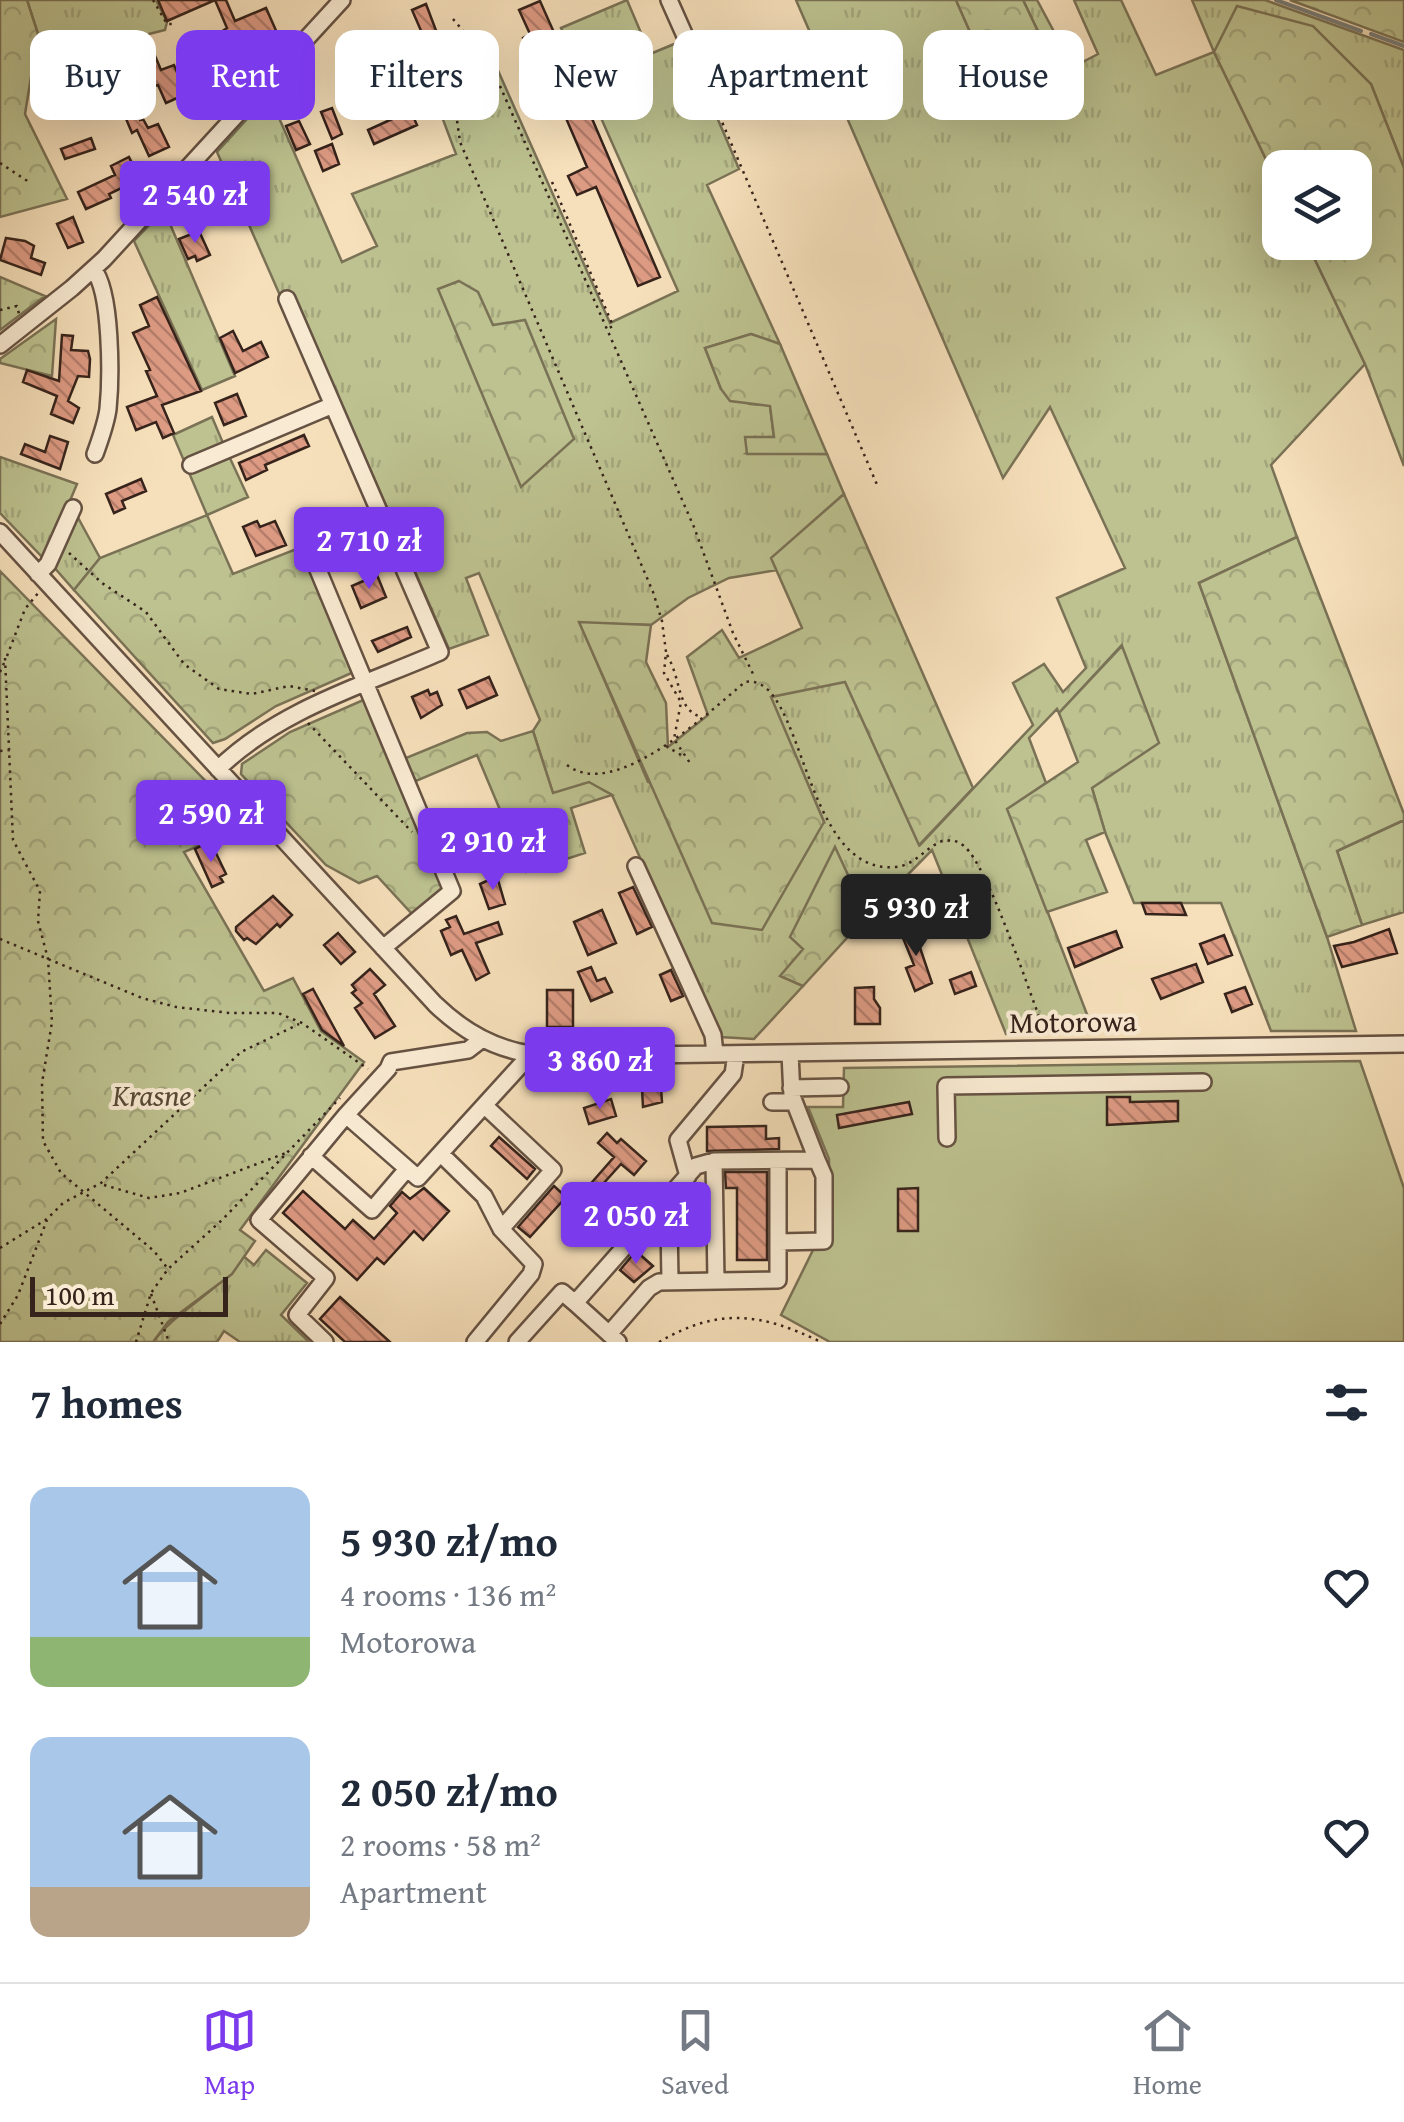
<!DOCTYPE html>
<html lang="en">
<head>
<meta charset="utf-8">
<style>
  :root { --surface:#fff; --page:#f2f2f3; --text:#1f2937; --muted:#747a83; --line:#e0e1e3; --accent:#7c3aed }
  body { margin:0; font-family:"Gentium Book Plus",serif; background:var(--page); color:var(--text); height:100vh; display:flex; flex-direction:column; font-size:38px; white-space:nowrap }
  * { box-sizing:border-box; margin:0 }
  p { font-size:32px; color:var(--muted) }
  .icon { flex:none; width:55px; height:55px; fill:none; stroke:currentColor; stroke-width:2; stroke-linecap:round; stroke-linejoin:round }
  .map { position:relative; height:1342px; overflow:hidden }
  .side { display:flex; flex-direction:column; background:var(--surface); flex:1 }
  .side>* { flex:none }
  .banner { position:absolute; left:30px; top:30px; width:1345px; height:90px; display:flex; gap:20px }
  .controls { position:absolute; left:1262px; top:150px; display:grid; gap:20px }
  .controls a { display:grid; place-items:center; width:110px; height:110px; border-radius:20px; background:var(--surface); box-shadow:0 10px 40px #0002; font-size:50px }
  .scale { position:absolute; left:30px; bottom:25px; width:198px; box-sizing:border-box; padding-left:10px; border:5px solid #36231b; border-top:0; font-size:28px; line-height:35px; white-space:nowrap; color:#36231b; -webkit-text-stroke:8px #f9ebd3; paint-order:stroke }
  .price { position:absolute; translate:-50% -85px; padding:0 22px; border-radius:10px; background:var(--accent); color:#fff; font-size:32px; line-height:65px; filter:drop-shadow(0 2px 5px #0008) }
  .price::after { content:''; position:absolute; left:50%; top:60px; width:30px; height:22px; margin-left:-15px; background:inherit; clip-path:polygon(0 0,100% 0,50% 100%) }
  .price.on { background:#222; color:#fff }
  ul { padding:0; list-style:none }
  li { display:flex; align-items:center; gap:30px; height:250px; padding:0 30px }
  li span { display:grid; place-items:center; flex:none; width:280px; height:200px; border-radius:20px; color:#555 }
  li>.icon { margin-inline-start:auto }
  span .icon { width:120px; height:120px; fill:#fffc; stroke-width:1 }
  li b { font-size:42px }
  h2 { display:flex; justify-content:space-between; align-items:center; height:120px; padding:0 30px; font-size:42px }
  .chip { padding:0 35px; border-radius:20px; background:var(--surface); box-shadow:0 10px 40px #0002; font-size:35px; line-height:90px }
  .chip.on { background:var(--accent); color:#fff }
  .tab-bar { display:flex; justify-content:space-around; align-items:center; height:140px; border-top:2px solid var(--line); background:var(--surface); font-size:28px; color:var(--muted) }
  .tab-bar a { display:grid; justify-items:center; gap:5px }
  .tab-bar .on { color:var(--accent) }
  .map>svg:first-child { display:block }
</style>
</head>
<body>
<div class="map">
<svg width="1404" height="1342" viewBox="0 0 1404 1342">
  <defs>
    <pattern id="grass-tufts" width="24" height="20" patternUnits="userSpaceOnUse" patternTransform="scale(2.5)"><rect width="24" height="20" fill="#bdc290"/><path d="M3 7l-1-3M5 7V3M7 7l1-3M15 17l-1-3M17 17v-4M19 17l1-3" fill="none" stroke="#a3a67c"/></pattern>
    <pattern id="forest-crowns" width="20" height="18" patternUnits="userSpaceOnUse" patternTransform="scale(2.5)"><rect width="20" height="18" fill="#bdc290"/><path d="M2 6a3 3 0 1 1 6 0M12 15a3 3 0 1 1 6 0" fill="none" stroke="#a3a67c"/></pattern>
    <pattern id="building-back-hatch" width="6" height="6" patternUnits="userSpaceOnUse" patternTransform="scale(2.5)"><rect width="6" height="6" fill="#de9b84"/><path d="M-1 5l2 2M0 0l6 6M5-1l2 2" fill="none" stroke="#b57e6b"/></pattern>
  </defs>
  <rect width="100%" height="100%" fill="#f6e0bb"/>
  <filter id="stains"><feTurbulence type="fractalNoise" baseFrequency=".002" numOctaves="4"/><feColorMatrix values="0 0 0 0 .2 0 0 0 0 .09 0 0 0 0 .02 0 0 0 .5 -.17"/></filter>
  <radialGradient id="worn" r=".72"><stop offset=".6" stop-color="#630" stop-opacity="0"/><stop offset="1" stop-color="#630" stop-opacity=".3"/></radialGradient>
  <path fill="url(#grass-tufts)" stroke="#7a7256" stroke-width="2.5" d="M 27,0 L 156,0 L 167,22 L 165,30 L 133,38 L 31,79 L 38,34 Z
    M 627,0 L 650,54 L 684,40 L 739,169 L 707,185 L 780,344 L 751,334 L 705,348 L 721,389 L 750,404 L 770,405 L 774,438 L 747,453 L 827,454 L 844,494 L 772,558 L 777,570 L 729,578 L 688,598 L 651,625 L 580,623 L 648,782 L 824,822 L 770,697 L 845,681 L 920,845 L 1033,725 L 1013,683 L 1044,664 L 1063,692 L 1086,668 L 1057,598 L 1125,568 L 1050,407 L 1003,478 L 796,0 L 956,0 L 1007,115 L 1044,44 L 1023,0 L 1037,0 L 1073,67 L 1098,54 L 1074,0 L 1121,0 L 1156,75 L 1214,52 L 1192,0 L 1265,0 L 1404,50 L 1404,168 L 1371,84 L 1214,52 L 1280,188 L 1280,242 L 1307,243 L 1365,364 L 1271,465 L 1297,537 L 1199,583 L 1327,937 L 1356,1031 L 1271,1031 L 1221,903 L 1134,903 L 1105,832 L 1092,788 L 1121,646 L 1059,713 L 1057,709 L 1029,738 L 1046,783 L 1008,809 L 1093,1030 L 1006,1034 L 932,850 L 867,916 L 835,848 L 804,949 L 781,976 L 803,986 L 754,1039 L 720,1037 L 612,795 L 589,783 L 553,794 L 533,731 L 540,720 L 479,573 L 466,578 L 488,635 L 449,649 L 294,296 L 282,300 L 217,152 L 269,95 L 342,262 L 377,246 L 352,194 L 456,154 L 433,93 L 496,66 L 610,323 L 678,291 L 561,28 Z
    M 164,210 L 235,376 L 202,390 L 134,241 Z
    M 212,417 L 223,443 L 188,458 L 193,471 L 229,456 L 248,497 L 207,515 L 173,435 Z
    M 0,457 L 77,484 L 45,560 L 0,513 Z
    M 76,514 L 100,558 L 74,590 L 53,566 Z
    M 1404,820 L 1404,912 L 1362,925 L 1337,851 Z
    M 266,1250 L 307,1283 L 281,1315 L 309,1342 L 240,1342 L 224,1331 L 217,1342 L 153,1342 C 179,1307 222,1292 242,1255 L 254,1265 Z"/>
  <path fill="url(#forest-crowns)" stroke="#7a7256" stroke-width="2.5" d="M 0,0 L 27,0 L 38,34 L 25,114 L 67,199 L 0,217 Z
    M 956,0 L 1023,0 L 1044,44 L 1007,116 Z
    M 1290,0 L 1404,0 L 1404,42 Z
    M 1237,6 L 1313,26 L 1371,84 L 1404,168 L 1404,466 L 1365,364 L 1307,243 L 1355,242 L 1355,168 L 1280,168 L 1280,188 L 1214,52 Z
    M 0,277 L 45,296 L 0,330 Z
    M 459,281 L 478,292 L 493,325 L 525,320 L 574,439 L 521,487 L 438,289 Z
    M 56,319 L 52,376 L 0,363 L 0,359 Z
    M 751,334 L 780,344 L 827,454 L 747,454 L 745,437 L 774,437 L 770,406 L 730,401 L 721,389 L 705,348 Z
    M 844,494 L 973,788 L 919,845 L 845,682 L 771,697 L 824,822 L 762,930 L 712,923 L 579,622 L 651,625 L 646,662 L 666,703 L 668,747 L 708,715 L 687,657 L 722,630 L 739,658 L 802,628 L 771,558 Z
    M 207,515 L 233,574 L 304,546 L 356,671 L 276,706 L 225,739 L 213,743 L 74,590 L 100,558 Z
    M 1297,537 L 1404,814 L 1404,820 L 1337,851 L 1362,925 L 1327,937 L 1199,583 Z
    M 0,571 L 231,807 L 229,833 L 184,852 L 264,991 L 293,978 L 321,1031 L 364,1062 L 240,1230 L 255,1241 L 232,1274 L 168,1322 L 153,1342 L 0,1342 Z
    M 1122,646 L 1159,743 L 1092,788 L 1105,832 L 1086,840 L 1107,892 L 1047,912 L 1007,809 L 1078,762 L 1059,713 Z
    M 368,698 L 446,888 L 413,915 L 377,876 L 359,883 L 326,865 L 241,774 L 242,764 L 290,732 Z
    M 533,731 L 553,793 L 589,782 L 612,795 L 571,808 L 585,853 L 526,872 L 477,755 L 416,781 L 401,760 L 467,733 L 487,732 L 501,741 Z
    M 835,847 L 867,916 L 803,986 L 780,976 L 803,949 L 790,937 Z"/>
  <path fill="#bdc290" stroke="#7a7256" stroke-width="2.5" d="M 1360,1061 L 1404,1188 L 1404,1342 L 830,1342 L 781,1315 L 815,1246 L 830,1245 L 829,1159 L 808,1107 L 843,1107 L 844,1068 Z"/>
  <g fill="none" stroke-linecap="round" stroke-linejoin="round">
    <path stroke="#777e7c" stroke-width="4" d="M 1276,0 L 1361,31
      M 1371,34 L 1404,46"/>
  </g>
  <path fill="url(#building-back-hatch)" stroke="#36231b" stroke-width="2.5" d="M 158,0 L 226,0 L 235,21 L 266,8 L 278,35 L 242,50 L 245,55 L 232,62 L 221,32 L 227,28 L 215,0 L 167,21 Z
    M 540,1 L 556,37 L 528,49 L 523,38 L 530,34 L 519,10 Z
    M 426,4 L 449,65 L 421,78 L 430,98 L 410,107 L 394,73 L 432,56 L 412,10 Z
    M 150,44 L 161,70 L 174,65 L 186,94 L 166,103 L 158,85 L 151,87 L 142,65 L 120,75 L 140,120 L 143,119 L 148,128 L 158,124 L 169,147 L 149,156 L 137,130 L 132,133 L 103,64 Z
    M 566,58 L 660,277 L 638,286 L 596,187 L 577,195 L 568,176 L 587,167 L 544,67 Z
    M 225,68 L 236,91 L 216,101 L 204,78 Z
    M 84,74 L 96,98 L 83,104 L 72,79 Z
    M 296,76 L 308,88 L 302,94 L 308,99 L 302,104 L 298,104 L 283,90 Z
    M 408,105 L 417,125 L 374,144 L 368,130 L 401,115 L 399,109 Z
    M 332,108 L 342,134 L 332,139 L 321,112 Z
    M 299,121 L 310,144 L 296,150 L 286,126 Z
    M 91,138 L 95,149 L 65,159 L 61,149 Z
    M 332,144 L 339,164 L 323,171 L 315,151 Z
    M 129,157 L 140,179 L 109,194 L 111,198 L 86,209 L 78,192 L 115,175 L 111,166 Z
    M 227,192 L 236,213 L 217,221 L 209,201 Z
    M 73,217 L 83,242 L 68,248 L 57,224 Z
    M 199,231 L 210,255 L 197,261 L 195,256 L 188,259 L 179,239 Z
    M 6,238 L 25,241 L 34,246 L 31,258 L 45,263 L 41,275 L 0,260 Z
    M 157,297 L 201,391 L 162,405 L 174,433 L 163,438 L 156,422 L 136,430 L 127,407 L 157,396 L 146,371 L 150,370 L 133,333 L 149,326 L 140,305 Z
    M 233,331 L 243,351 L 261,342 L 268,357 L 235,373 L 220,338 Z
    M 62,335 L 73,336 L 71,350 L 88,351 L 90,359 L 89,377 L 78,376 L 68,401 L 79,408 L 73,423 L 51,414 L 57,396 L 23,382 L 27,370 L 59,381 Z
    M 237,394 L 246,416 L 224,425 L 215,403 Z
    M 304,435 L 309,446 L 265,465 L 267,470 L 246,480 L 239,463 Z
    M 50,436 L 68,442 L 60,469 L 21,454 L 25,444 L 45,452 Z
    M 141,479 L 146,491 L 122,501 L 125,508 L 114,513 L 106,494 Z
    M 257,521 L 260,527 L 275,521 L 286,545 L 256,556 L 243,527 Z
    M 377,575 L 386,597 L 361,608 L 352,586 Z
    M 407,627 L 411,637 L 378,652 L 372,641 Z
    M 489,677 L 497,695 L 467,708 L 459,690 Z
    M 428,690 L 430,695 L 437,692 L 442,705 L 421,718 L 412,697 Z
    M 205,844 L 208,850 L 213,847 L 226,874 L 220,877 L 223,882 L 212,887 L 195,849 Z
    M 493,878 L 498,880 L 505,904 L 489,909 L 480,884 Z
    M 935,878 L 942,895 L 918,904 L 912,887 Z
    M 633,887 L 652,927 L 637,934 L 619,893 Z
    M 273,896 L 292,915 L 280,927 L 277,924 L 256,944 L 247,938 L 244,940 L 236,931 L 236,927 Z
    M 1142,903 L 1181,903 L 1186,915 L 1146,914 Z
    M 602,910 L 616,943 L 588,955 L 574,922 Z
    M 456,916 L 464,934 L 498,922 L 502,934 L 476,943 L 489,973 L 476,980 L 462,950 L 451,955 L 441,931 L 450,927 L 446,920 Z
    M 912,924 L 932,983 L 915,991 L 906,968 L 914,965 L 899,928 Z
    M 1389,929 L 1397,953 L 1342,967 L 1334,946 L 1354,942 Z
    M 1116,931 L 1122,947 L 1075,967 L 1068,948 Z
    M 338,933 L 355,952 L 341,964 L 324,945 Z
    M 1224,935 L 1232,955 L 1208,964 L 1200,944 Z
    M 1196,964 L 1203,982 L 1161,999 L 1152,979 Z
    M 591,967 L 597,981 L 605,978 L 612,992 L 591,1001 L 578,972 Z
    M 370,969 L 385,985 L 374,994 L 395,1026 L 375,1038 L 355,1008 L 362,1003 L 352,993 L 356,990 L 352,985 Z
    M 671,970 L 683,996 L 671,1001 L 660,975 Z
    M 971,972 L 976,986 L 955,994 L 950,980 Z
    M 874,987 L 874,999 L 880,1008 L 880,1024 L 855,1024 L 855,988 Z
    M 1245,987 L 1252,1004 L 1232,1012 L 1225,994 Z
    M 313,989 L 344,1046 L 322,1030 L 303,994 Z
    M 547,990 L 573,990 L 573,1027 L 547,1027 Z
    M 661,1087 L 662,1102 L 643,1107 L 642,1089 Z
    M 1107,1097 L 1130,1097 L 1130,1102 L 1178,1101 L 1178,1121 L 1107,1125 Z
    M 611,1099 L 616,1116 L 589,1124 L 584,1108 Z
    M 909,1102 L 912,1114 L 839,1128 L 837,1115 Z
    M 766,1126 L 766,1139 L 779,1138 L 779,1149 L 707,1151 L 707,1127 Z
    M 607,1133 L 617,1143 L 621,1139 L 646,1161 L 634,1175 L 621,1164 L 593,1195 L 586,1189 L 614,1157 L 598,1143 Z
    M 499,1137 L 535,1169 L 527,1179 L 491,1146 Z
    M 725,1172 L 767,1172 L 767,1260 L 737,1260 L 737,1188 L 726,1188 Z
    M 554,1186 L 566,1197 L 530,1237 L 518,1227 Z
    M 424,1188 L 449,1211 L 423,1240 L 414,1231 L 384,1264 L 377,1258 L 357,1280 L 283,1213 L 303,1191 L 345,1229 L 353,1220 L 374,1239 L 397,1213 L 390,1206 L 402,1192 L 410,1199 Z
    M 918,1188 L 918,1231 L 898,1231 L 898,1189 Z
    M 636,1251 L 653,1266 L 634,1282 L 620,1270 Z
    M 340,1297 L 390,1342 L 345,1342 L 320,1319 Z"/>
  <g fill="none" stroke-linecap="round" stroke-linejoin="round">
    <defs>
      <path id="minor" d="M 669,0 L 685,36
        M 93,269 C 112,291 111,379 108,409 C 106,424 100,440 95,454
        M 0,345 L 72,288 L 104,259 L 342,0
        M 191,465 L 333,405
        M 0,532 L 435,1004 C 502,1069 558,1056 643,1055 L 1404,1044
        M 306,541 L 452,891 L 383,948
        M 38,574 L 48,564 L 73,508
        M 218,769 C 278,710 364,685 440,652 L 287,299
        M 636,866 L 713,1035 L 715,1054
        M 481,1040 L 468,1050 L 391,1062 L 388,1069 L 346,1115 L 418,1178 L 530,1055
        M 791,1088 L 840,1087
        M 772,1102 L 794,1102
        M 485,1106 L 553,1170 L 501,1229
        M 947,1138 L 946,1086 L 1203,1082
        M 441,1154 L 484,1196 L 501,1229 L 534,1264 L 531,1274 L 475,1342
        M 311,1156 L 372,1210 L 407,1169
        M 714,1161 L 716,1281
        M 688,1176 L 678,1140 L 733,1074 L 736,1054
        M 663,1205 L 669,1222 L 670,1281
        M 778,1242 L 824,1241 L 824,1176 L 817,1160
        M 609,1334 L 649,1288 L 659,1282 L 778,1280 L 778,1161
        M 325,1342 L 297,1315 L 326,1278 L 259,1220 L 346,1115
        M 517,1342 L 562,1292 L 575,1303
        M 618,1342 L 575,1303 L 696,1166 L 714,1161 L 817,1160 L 792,1096 L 790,1053"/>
    </defs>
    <use href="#minor" stroke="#665243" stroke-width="20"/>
    <path stroke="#36231b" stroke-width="2.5" stroke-dasharray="2.5 5" stroke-linecap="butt" d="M 153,0 L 167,24 L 176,24
      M 453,19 L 489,61 L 694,527 L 733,633 L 755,678
      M 690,47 L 878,487
      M 455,106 L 460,142 L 653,592 L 662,621 L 666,652 L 664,673 L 681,702 L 674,739 L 690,763
      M 0,163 L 29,182
      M 552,182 L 613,326 L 607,329
      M 0,310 L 17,306 L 19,314
      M 69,553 L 102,583 L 146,612 L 184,664 L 219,689 L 252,694 L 289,686 L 315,691
      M 667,655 C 682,680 676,709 701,717
      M 7,656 L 25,609 L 39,592
      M 5,658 L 13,840 L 40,891 L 38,921 L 48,959 L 52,1022 L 42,1083 L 43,1141 L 61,1173 L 154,1251 L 168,1269
      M 0,672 L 4,663
      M 308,723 L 412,832
      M 666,746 L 681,755
      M 0,751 L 10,750
      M 567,765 C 614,802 708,713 745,682 C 805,671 801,875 895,867 C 914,866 925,848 942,841 C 951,840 957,840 964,846 C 989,867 1031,998 1046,1035
      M 0,939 L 142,998 L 176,1007 L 230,1013 L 278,1013 L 302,1023 L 368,1069
      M 104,1185 L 149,1198 L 180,1193 L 286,1153
      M 0,1248 L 47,1219 L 63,1203 L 101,1183 L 241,1052 L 299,1024
      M 151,1294 L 169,1342
      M 0,1324 L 18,1295 L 47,1220
      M 136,1342 L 151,1293 L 168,1269 L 222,1220 L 340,1098
      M 659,1342 C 719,1307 761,1313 821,1342"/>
    <use href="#minor" stroke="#f9ebd3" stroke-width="15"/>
  </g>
  <g text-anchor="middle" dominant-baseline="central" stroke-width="8" stroke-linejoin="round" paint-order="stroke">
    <g font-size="30" fill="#36231b" stroke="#f9ebd3">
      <text transform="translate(1073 1021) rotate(-1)">Motorowa</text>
    </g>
    <g font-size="30" font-style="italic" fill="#584b38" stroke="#f9ebd3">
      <text x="152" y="1095">Krasne</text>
    </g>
  </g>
  <rect width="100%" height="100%" filter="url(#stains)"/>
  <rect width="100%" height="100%" fill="url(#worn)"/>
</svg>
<div class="controls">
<a><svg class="icon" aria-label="layers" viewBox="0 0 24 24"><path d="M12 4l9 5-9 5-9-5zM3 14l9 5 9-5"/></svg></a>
</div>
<div class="scale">100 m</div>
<b class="price" style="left:195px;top:246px">2 540 zł</b>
<b class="price" style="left:369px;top:592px">2 710 zł</b>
<b class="price" style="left:211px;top:865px">2 590 zł</b>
<b class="price" style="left:493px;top:893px">2 910 zł</b>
<b class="price on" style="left:916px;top:959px">5 930 zł</b>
<b class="price" style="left:600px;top:1112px">3 860 zł</b>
<b class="price" style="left:636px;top:1267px">2 050 zł</b>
<div class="banner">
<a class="chip">Buy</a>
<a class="chip on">Rent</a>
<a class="chip">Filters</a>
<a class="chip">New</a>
<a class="chip">Apartment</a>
<a class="chip">House</a>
</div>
</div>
<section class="side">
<h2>7 homes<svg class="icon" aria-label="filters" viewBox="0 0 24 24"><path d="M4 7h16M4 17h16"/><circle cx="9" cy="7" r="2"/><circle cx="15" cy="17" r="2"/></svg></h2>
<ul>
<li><span style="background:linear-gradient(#a9c7e8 75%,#8fb573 0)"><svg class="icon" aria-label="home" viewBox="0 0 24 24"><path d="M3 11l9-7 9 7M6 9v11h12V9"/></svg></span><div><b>5 930 zł/mo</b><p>4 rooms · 136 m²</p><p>Motorowa</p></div><svg class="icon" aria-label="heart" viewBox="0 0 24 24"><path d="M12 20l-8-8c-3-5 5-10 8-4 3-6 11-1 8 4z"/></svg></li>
<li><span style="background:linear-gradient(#a9c7e8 75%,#b9a48a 0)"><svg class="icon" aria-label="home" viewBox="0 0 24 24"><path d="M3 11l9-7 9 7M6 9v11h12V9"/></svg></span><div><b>2 050 zł/mo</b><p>2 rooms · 58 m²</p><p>Apartment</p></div><svg class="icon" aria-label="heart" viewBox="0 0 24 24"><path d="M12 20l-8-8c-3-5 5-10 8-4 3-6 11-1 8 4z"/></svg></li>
</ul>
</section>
<nav class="tab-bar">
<a class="on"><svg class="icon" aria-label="map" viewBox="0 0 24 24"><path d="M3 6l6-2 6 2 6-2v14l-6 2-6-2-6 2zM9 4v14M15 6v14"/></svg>Map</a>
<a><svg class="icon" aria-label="saved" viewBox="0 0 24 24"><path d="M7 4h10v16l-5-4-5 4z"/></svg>Saved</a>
<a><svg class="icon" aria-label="home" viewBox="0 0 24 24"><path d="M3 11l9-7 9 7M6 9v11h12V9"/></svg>Home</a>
</nav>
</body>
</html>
